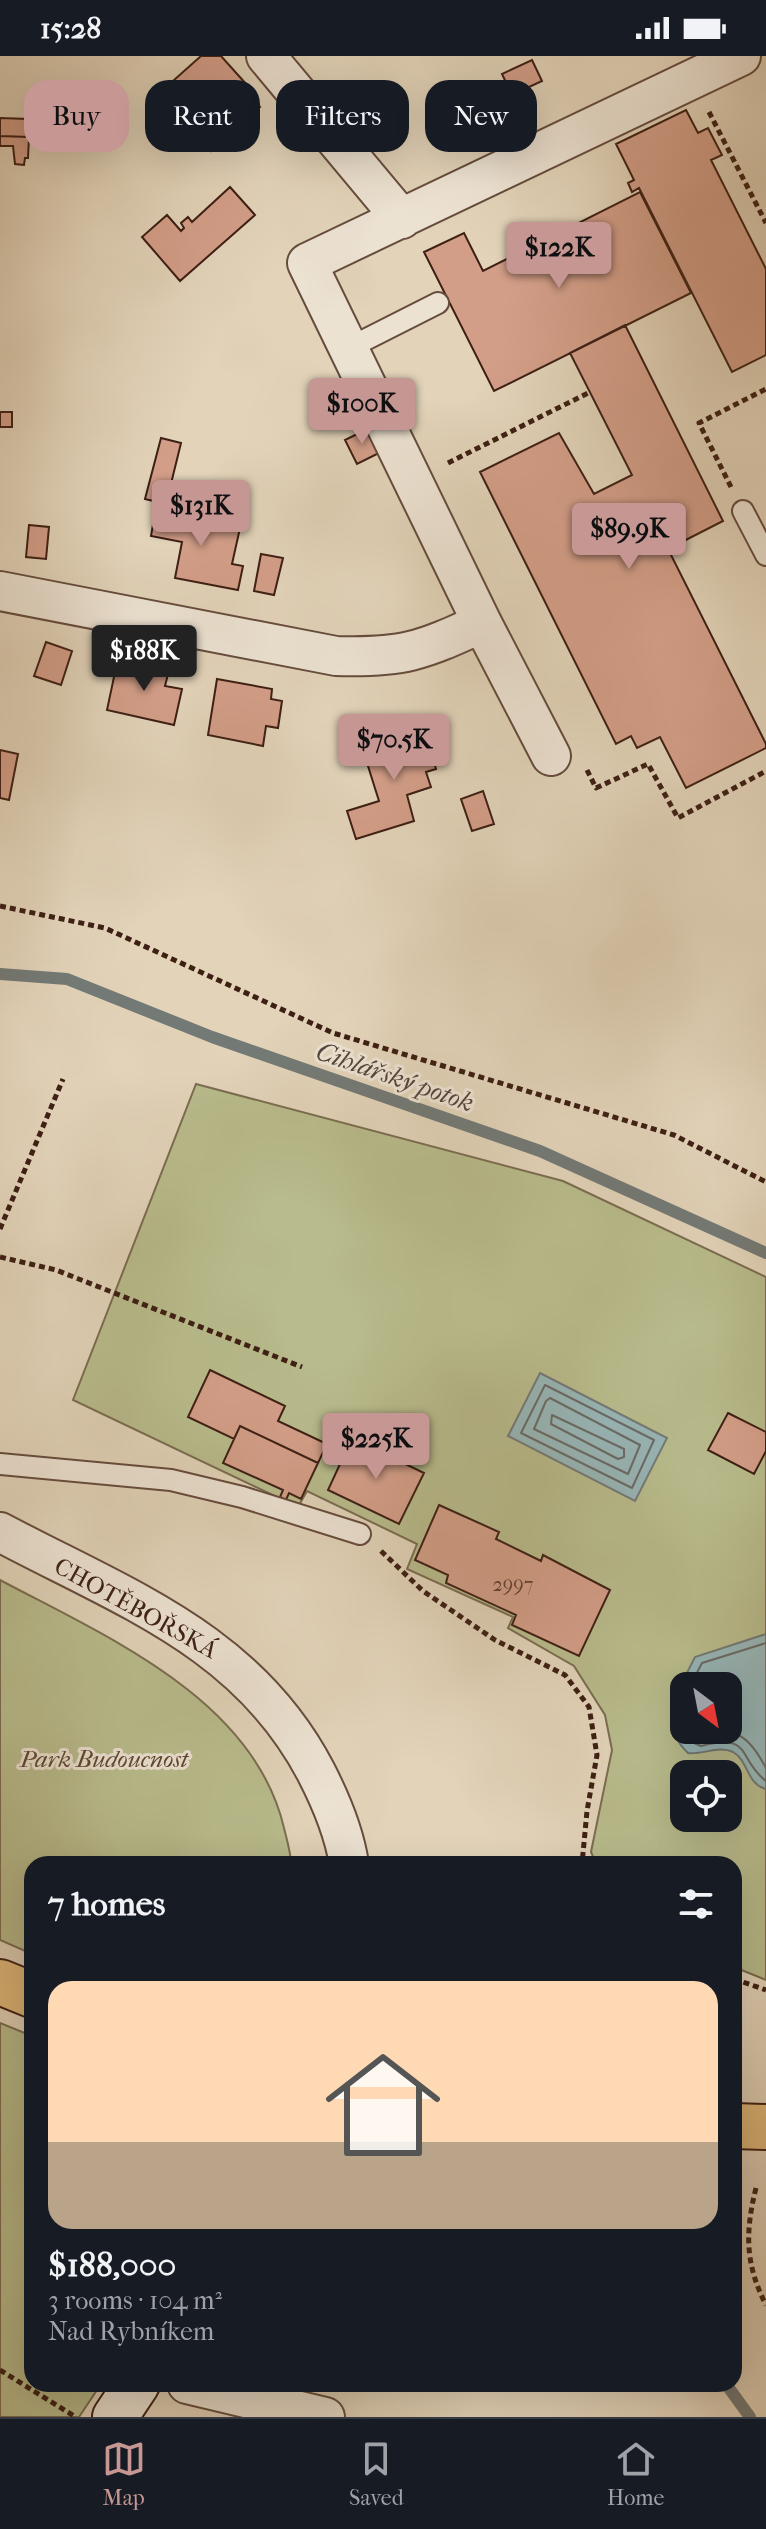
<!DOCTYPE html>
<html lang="en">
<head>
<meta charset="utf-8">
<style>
  :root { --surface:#171b24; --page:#242831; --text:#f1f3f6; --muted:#9ea1a6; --line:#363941; --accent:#c59692 }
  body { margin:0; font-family:"IM FELL French Canon",serif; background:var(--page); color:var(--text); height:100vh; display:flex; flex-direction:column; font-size:30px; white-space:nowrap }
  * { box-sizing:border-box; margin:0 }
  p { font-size:26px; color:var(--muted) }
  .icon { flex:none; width:44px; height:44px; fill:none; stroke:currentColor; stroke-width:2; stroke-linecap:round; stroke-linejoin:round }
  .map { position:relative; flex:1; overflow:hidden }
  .sheet { position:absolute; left:24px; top:1800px; width:718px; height:536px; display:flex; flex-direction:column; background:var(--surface); border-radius:24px; box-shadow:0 8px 32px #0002 }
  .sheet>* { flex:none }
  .banner { position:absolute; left:24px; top:24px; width:718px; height:72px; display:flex; gap:16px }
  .needle { width:52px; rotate:148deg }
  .tools { position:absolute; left:670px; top:1616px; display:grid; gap:16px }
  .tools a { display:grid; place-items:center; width:72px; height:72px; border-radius:16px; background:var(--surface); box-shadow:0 8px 32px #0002; font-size:40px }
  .price { position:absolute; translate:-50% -68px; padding:0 18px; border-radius:8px; background:var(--accent); color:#111; font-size:26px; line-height:52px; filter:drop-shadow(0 2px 4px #0008) }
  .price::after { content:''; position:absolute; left:50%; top:48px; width:24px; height:18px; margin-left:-12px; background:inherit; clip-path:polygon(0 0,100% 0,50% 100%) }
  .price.on { background:#222; color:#fff }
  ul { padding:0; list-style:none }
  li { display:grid; align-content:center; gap:16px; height:424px; padding:0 24px }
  li span { display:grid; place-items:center; height:248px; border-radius:24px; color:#555 }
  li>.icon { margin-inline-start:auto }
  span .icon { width:144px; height:144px; fill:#fffc; stroke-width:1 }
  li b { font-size:34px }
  h2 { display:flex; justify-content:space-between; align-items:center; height:96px; padding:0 24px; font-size:34px }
  .tag { padding:0 28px; border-radius:24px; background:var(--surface); box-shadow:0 8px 32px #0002; font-size:28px; line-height:72px }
  .tag.on { background:var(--accent); color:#111 }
  .status { display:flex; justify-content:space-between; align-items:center; height:56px; padding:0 40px; background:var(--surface); direction:ltr }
  .status svg { height:22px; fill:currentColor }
  .tab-bar { display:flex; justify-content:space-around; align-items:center; height:112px; border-top:2px solid var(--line); background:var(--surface); font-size:22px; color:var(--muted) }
  .tab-bar a { display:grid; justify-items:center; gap:4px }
  .tab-bar .on { color:var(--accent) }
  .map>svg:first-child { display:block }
</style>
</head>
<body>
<div class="status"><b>15:28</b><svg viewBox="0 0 49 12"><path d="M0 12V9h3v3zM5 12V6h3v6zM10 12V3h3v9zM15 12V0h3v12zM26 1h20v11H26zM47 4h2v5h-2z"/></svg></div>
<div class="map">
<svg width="766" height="2361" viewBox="0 0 766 2361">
  <rect width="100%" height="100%" fill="#e2d3b9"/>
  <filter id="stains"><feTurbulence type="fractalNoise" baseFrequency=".0025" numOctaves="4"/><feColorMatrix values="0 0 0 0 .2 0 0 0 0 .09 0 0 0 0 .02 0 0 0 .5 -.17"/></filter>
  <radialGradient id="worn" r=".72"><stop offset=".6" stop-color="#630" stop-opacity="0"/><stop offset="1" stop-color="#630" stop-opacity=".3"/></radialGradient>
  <path fill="#b8bb8c" stroke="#7a6d50" stroke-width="2" fill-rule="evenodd" d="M 196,1028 L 563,1125 L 766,1221 L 766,1924 L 734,1911 L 734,1808 L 596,1808 L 591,1796 L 612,1694 L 605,1659 L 574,1610 L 508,1572 L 513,1561 L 407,1513 L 417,1488 L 307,1435 L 298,1451 L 73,1344 ZM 684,1630 L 728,1630 L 728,1674 L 684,1674 ZM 684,1718 L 728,1718 L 728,1762 L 684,1762 Z
    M 0,1524 C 107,1581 254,1643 284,1772 C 287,1784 291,1797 291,1808 L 32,1808 L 32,1898 L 0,1884 Z
    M 0,1967 L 32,1980 L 32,2328 L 101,2328 L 79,2361 L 0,2361 Z"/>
  <path fill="#97b6b7" stroke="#737a76" stroke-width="2" fill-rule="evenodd" d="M 540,1317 L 667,1382 L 635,1445 L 508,1380 Z
    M 766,1578 L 766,1733 C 746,1728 749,1705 733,1696 C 719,1689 703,1699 688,1697 C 655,1666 679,1634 695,1601 ZM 728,1630 L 728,1674 L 684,1674 L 684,1630 Z"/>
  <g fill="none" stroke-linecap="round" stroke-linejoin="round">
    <path stroke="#6a6a66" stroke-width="2" d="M 545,1329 L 654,1384 L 632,1432 L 521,1377 Z
      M 550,1342 L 640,1389 L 628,1418 L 534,1373 L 546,1345 Z
      M 552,1359 L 624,1393 L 624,1401 L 618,1403 L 551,1368 Z
      M 690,1630 L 702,1607 L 766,1587
      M 684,1642 L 677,1663 L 685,1683 L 701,1690 C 753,1676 737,1703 766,1725
      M 691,1674 L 700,1680 C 737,1670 749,1680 766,1712"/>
    <path stroke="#737a76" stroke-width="12" d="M 0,918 L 67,923 L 212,981 L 540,1095 L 766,1197
      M 726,2328 L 750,2361"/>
  </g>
  <path fill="#d39e88" stroke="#3d1f14" stroke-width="2" d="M 201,0 L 221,0 L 247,29 L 209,63 L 200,53 L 195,57 L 187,49 L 192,44 L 174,24 Z
    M 532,4 L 542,25 L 512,39 L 502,18 Z
    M 247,36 L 260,51 L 211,95 L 196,80 Z
    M 686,54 L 698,77 L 708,72 L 722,99 L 711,104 L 766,213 L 766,299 L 732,316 L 639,132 L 632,136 L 628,127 L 634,124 L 616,88 Z
    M 0,62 L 28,63 L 29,81 L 0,80 Z
    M 0,80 L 29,81 L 28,102 L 25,102 L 24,109 L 15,108 L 13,90 L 0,90 Z
    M 230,131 L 255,159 L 180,225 L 142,181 L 167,159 L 181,175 L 184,172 L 181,167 L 188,161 L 192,166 Z
    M 640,136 L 691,237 L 494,335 L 424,196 L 464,177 L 483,215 Z
    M 625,269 L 723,465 L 668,493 L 766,688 L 766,692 L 686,732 L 660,681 L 637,692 L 631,680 L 616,688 L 480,416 L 559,377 L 594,438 L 632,419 L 570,297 Z
    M 0,356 L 12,356 L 12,371 L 0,371 Z
    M 367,373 L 379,397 L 357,408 L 345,384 Z
    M 161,382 L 181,387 L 166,448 L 145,443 Z
    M 156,451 L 240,472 L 232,508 L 243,510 L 238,534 L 175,522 L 182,486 L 151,480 Z
    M 29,469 L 49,471 L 46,503 L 26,501 Z
    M 261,498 L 283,502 L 274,539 L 254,535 Z
    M 46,586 L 72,595 L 61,629 L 34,620 Z
    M 118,602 L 169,614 L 165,630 L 182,633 L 174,669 L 107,654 Z
    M 217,623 L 272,633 L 271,643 L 282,645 L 278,672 L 266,670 L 263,690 L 208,679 Z
    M 424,672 L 436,713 L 426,716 L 431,731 L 407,739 L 414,765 L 356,783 L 347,755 L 379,745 L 362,691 Z
    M 0,694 L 18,698 L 9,744 L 0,742 Z
    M 483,735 L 494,768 L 472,775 L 461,743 Z
    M 210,1314 L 285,1350 L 278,1365 L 327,1388 L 318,1407 L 240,1370 L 234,1383 L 188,1361 Z
    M 728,1357 L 766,1376 L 766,1395 L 754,1418 L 708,1394 Z
    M 240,1370 L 318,1407 L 301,1443 L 289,1437 L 286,1444 L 280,1441 L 283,1434 L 223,1407 Z
    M 352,1382 L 424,1417 L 399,1468 L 328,1434 Z
    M 439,1449 L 499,1476 L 496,1483 L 541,1505 L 543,1499 L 610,1534 L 579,1600 L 512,1569 L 516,1559 L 446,1527 L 448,1519 L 415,1504 Z"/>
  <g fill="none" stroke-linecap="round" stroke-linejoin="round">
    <defs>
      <path id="lane" d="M 349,292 L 438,247
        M 743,455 L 766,499
        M 0,1408 L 171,1424 L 242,1441 L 360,1478"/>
      <path id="street" d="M 266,0 L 402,163
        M 0,535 L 336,600 C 403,602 421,595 482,567
        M 551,700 L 482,567 L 307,207 L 741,0
        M 0,1476 C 124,1542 248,1585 316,1716 C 331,1745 344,1776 349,1808
        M 187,2328 L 325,2361"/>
      <path id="secondary" d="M 115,2361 L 137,2328"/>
      <path id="primary" d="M 0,1926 L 32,1939
        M 734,2070 L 766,2071"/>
    </defs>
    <use href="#lane" stroke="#664c3d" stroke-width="24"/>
    <use href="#street" stroke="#664c3d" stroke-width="42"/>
    <use href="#secondary" stroke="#3d1f14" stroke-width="48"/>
    <use href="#primary" stroke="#3d1f14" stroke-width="48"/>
    <path stroke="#3d1f14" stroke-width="5" stroke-dasharray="6 4" stroke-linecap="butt" d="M 709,56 L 766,167
      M 448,407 L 590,336
      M 731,431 L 699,367 L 766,333
      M 587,714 L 596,732 L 648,708 L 678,762 L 766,715
      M 0,850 L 105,872 L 333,977 L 674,1079 L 766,1126
      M 0,1173 L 63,1023
      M 0,1201 L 56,1214 L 302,1311
      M 381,1495 L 423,1535 L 495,1584 L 565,1619 L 589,1651 L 597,1699 L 587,1755 L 582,1808
      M 734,1923 L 766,1934
      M 756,2132 C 745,2176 745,2208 766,2249
      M 0,2314 L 74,2360"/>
    <use href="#lane" stroke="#ece2d2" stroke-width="20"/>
    <use href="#street" stroke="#ece2d2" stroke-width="38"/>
    <use href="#secondary" stroke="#ece2d2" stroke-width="44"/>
    <use href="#primary" stroke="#e1ba7c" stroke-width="44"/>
  </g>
  <g text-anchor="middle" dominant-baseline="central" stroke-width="6" stroke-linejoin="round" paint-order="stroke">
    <g font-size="20" fill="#623f31">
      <text x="513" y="1528">2997</text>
    </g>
    <g font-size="24" fill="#3d1f14" stroke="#ece2d2">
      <text transform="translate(136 1552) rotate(29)">CHOTĚBOŘSKÁ</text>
    </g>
    <g font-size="24" font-style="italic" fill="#5c4632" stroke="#ece2d2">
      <text x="104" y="1703">Park Budoucnost</text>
    </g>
    <g font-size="26" font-style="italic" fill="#54453d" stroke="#ece2d2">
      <text transform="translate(395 1021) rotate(19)">Cihlářský potok</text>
    </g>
  </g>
  <rect width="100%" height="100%" filter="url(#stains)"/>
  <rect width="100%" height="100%" fill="url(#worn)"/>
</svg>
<div class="tools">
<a><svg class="needle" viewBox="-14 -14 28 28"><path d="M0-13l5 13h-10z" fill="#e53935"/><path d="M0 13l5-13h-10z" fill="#9ea1a6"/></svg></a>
<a><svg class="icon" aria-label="locate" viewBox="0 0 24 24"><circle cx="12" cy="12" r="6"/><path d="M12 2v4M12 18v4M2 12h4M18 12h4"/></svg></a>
</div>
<b class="price" style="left:559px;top:234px">$122K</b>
<b class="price" style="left:362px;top:390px">$100K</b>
<b class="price" style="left:201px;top:492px">$131K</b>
<b class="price" style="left:629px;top:515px">$89.9K</b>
<b class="price on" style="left:144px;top:637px">$188K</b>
<b class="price" style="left:394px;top:726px">$70.5K</b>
<b class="price" style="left:376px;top:1425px">$225K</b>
<div class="banner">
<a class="tag on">Buy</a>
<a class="tag">Rent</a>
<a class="tag">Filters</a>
<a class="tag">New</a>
</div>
<section class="sheet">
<h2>7 homes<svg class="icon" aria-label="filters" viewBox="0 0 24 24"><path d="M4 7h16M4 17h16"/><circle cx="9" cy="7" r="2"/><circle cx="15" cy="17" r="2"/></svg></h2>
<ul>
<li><span style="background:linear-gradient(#ffd9b3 65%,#b9a48a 0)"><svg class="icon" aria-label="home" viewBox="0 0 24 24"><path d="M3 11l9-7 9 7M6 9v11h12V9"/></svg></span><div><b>$188,000</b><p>3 rooms · 104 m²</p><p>Nad Rybníkem</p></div></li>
</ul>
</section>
</div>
<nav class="tab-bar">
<a class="on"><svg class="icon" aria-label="map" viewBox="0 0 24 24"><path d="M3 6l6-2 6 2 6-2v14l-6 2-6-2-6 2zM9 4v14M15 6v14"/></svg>Map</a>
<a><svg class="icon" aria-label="saved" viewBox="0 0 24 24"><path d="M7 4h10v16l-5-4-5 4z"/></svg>Saved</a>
<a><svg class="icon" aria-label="home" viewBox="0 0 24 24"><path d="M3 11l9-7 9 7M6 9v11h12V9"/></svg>Home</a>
</nav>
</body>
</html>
